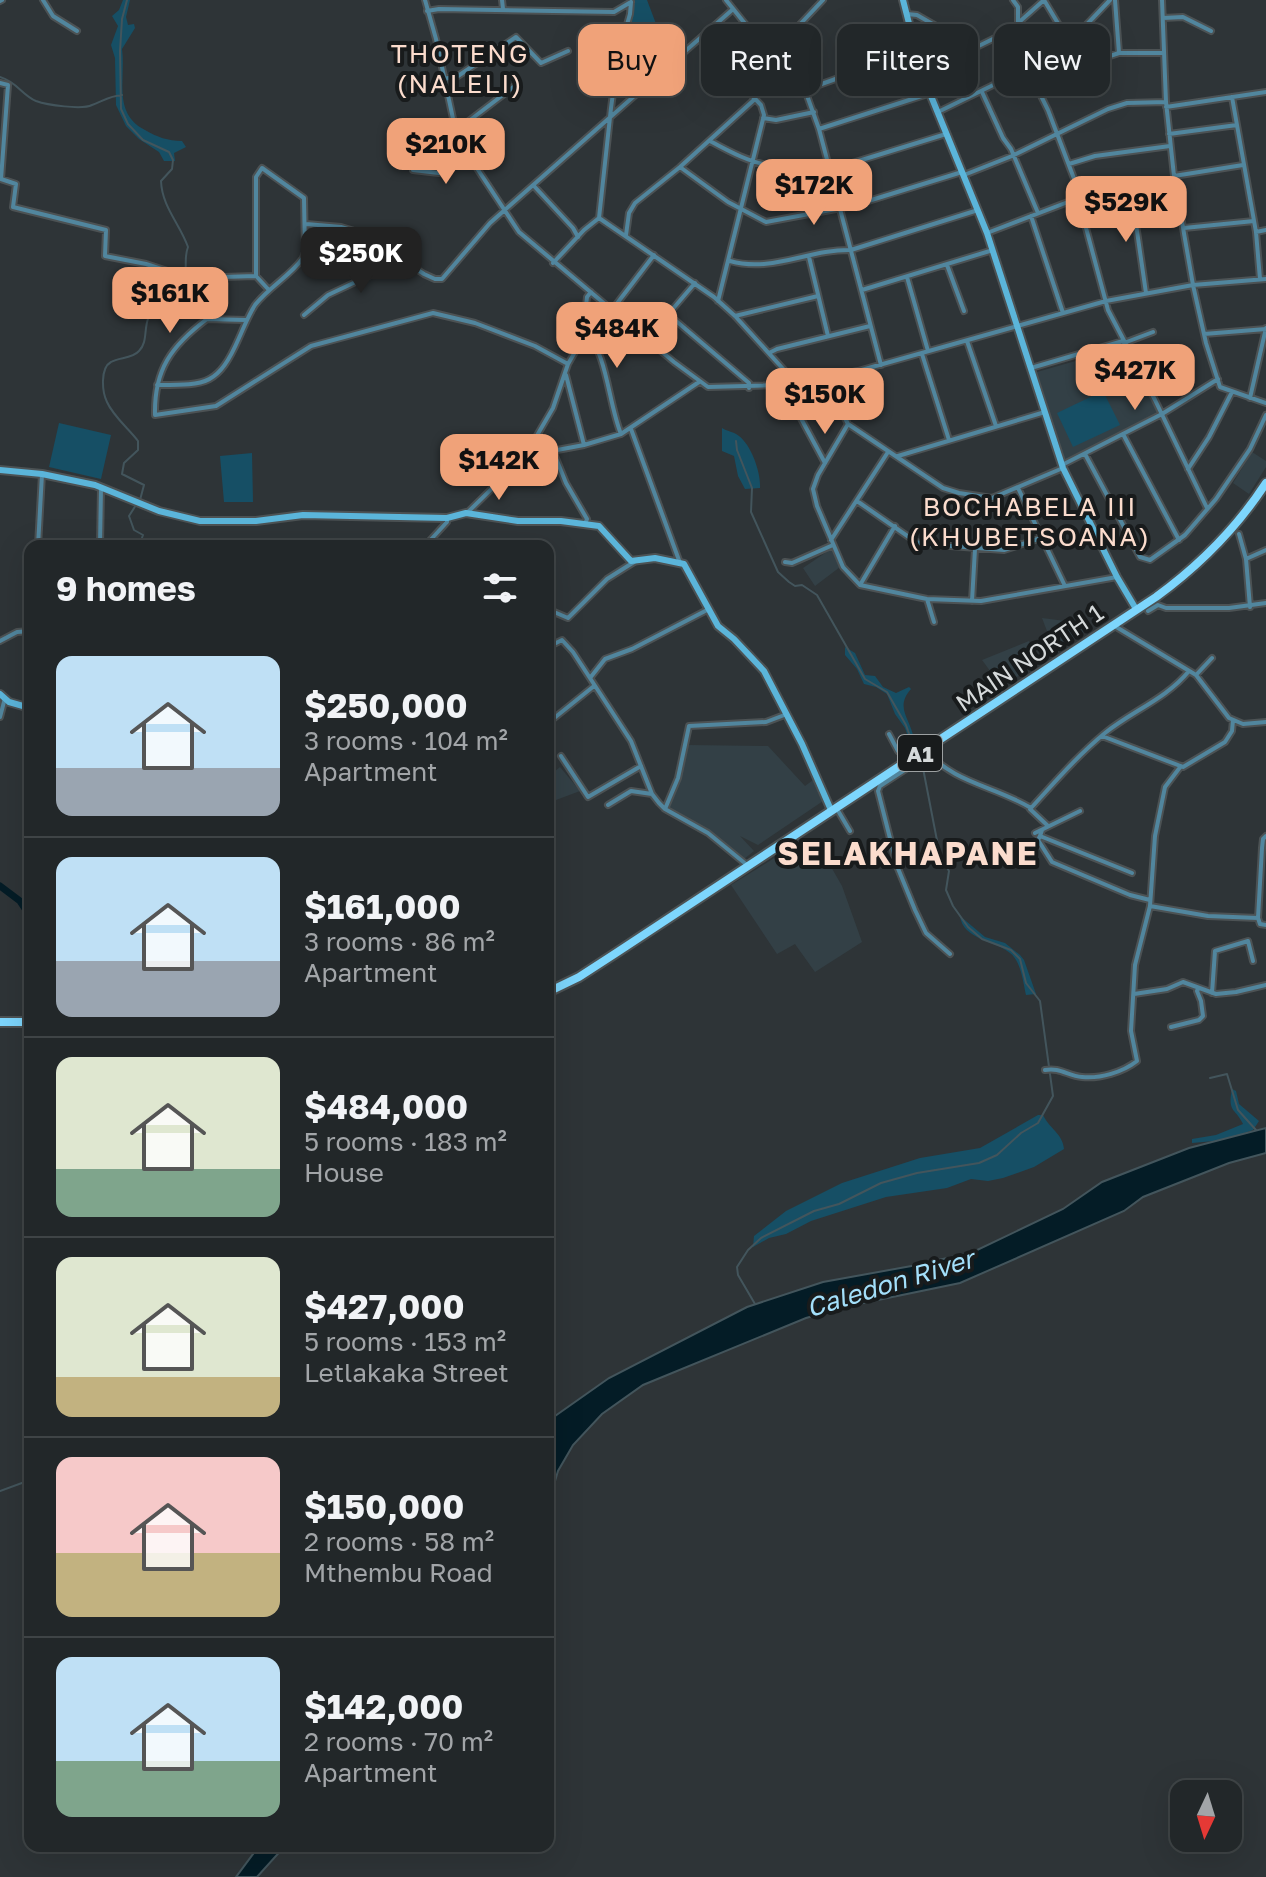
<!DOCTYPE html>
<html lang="en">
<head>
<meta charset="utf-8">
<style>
  :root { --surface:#222729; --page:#2a2f31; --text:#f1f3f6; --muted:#a2a5a8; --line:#3f4446; --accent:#f0a279 }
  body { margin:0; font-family:"Golos Text",sans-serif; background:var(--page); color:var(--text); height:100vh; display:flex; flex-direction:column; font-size:30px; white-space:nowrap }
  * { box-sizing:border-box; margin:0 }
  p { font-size:26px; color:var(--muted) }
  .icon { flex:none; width:44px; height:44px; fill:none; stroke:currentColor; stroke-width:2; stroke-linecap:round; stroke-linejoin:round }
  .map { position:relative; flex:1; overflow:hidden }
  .side { position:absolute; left:24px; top:540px; width:530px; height:1312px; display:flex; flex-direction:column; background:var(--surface); border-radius:16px; box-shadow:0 8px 32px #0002,0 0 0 2px var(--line) }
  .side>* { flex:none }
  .top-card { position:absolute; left:578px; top:24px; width:568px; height:72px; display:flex; gap:16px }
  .needle { width:52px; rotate:184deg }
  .tools { position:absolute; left:1170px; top:1780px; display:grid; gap:16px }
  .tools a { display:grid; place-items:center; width:72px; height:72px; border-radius:16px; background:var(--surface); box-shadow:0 8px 32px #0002,0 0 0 2px var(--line); font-size:40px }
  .price { position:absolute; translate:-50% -68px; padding:0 18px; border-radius:16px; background:var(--accent); color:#111; font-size:26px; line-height:52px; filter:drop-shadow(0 2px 4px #0008) }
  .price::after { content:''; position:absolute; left:50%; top:48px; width:24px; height:18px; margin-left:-12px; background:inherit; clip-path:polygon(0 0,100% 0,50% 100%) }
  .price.current { background:#222; color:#fff }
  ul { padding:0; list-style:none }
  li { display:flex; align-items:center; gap:24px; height:200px; padding:0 32px }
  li+li { border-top:2px solid var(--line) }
  li span { display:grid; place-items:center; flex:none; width:224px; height:160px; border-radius:16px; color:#555 }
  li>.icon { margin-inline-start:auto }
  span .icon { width:96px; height:96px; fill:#fffc; stroke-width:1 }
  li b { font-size:34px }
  h2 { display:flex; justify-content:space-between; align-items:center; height:96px; padding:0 32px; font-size:34px }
  .pill { padding:0 28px; border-radius:16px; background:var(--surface); box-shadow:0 8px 32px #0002,0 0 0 2px var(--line); font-size:28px; line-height:72px }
  .pill.current { background:var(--accent); color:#111 }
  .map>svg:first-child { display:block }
</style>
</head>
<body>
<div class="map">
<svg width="1266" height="1877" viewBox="0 0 1266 1877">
  <rect width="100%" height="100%" fill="#2e3437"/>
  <path fill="#334046" d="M 1121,348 L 1125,350 L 1158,413 L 1065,461 L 1037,372 Z
    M 1252,452 L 1266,461 L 1266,467 L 1249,494 L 1233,483 Z
    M 831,549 L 840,567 L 815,586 L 803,568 Z
    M 1042,618 L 1089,624 L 1091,627 L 1055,652 Z
    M 1029,641 L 1040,661 L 1002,687 L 982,660 Z
    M 687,745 L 768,746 L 805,786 L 813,780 L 826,799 L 758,845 L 740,836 L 754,851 L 744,859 L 714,834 L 668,808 L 680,777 Z
    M 560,767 L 580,791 L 548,803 L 548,777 Z
    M 803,843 L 819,866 L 830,865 L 842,886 L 862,942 L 815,972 L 795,944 L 777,954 L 731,885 L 779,855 L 782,858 Z"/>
  <path fill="#164f65" d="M 123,0 L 130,0 L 126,17 L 128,25 L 134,24 L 135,28 L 122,49 C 126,78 112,113 145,130 C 157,137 168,141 182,141 L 186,147 L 174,153 L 175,161 L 164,161 L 159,152 L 139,139 L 126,126 L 116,105 L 115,58 L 111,45 L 118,26 L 112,16 L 119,10 Z
    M 635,0 L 647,0 L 661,37 L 623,66 L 623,46 Z
    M 1103,391 L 1120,425 L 1073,447 L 1057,413 Z
    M 59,423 L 111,435 L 101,479 L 49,467 Z
    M 722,428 C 726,431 735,432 739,436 C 751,445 761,472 760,488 L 745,489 L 738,476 L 734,456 L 722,451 Z
    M 252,453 L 253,502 L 224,502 L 220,456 Z
    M 845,647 L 855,653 L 865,675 L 875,676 L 883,687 L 896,693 L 909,687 L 911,689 C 894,708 911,719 914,740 L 910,742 L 905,728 L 895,714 L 887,694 L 876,687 L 864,684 L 857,669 L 845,655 Z
    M 960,916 L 985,937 L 1005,943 L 1020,955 L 1024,960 L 1036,994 L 1026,995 C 1023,982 1021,961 1010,953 C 995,940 963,940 960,916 Z
    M 1232,1089 L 1236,1091 L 1239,1104 L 1259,1121 L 1253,1130 L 1225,1140 L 1192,1143 L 1192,1139 L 1216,1135 L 1243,1124 C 1236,1108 1227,1113 1232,1089 Z
    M 1038,1115 L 1043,1115 C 1049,1128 1063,1134 1064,1149 L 1034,1167 L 1003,1178 L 988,1181 L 971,1179 L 947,1188 L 886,1197 L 811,1221 L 786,1234 L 769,1238 L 753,1247 L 754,1236 L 786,1211 L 842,1183 L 920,1158 L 980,1148 Z"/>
  <path fill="#041c26" stroke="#43555c" stroke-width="2" d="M 1266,1128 L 1266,1153 L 1229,1163 L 1143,1197 L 1124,1211 L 960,1283 L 849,1306 L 806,1318 L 643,1385 L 602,1414 L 573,1445 L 558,1471 L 548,1505 L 548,1421 L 609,1378 L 747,1307 L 823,1282 L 917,1265 L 973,1252 L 1063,1209 L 1102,1182 L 1189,1148 Z
    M 259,1846 L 285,1846 L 257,1877 L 236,1877 Z"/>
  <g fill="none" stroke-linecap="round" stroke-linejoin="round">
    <path stroke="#43555c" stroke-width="2" d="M 127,0 L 122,19 L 120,51 L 121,109 L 128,124 L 143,140 L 169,152 L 173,160 L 172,169 L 161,181 C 162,207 180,224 188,247 C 184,257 187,265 185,275 C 184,285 177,291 175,301 C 170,303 162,305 158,307 C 139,319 151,339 139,351 C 132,359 119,357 111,362 C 100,368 102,392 107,402 C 113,416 129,429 138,441 L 138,450 L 124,463 L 122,474 L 144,485 L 140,500
      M 0,77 C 17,82 22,95 36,101 C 47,105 82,110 92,105 C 103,101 109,96 122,95
      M 736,441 L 737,450 L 752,488 L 751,512 L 778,572 L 789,582 L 795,586 L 802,585 L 817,595 L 865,679 L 887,692 L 906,725 L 915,750
      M 136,505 L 129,516 L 134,530 L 143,535 L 139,546
      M 1210,1078 L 1227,1074 L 1238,1110 L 1256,1130
      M 755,1304 L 738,1275 L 737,1267 L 748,1250 L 761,1238 L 814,1211 L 839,1204 L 881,1183 L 917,1173 L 979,1163 L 997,1155 L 1021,1133 L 1038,1123 L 1053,1096 L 1040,1001 L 1026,983 L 1020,959 L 1011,950 L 982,939 L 968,927 L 953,906 L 946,890 L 949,871 L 940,856 L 922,763
      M 0,1491 L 30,1480"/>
    <path stroke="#041c26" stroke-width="7" d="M 0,886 L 20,901 L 30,916"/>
    <defs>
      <path id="street" d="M 43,0 L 53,16 L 77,31
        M 425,0 L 436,39 L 455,128 L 461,144 L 519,232 L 674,362 L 708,387 L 783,385 L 858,371 L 1106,301 L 1193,285 L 1266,279
        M 502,0 L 503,9
        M 726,0 L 767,51 L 805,90 L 819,129 L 881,365
        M 1013,0 L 1018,7 L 1018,23
        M 1044,0 L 1083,65 L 1119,53 L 1163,53
        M 1115,0 L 1119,53
        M 1162,0 L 1166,102 L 1174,176 L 1193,285 L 1206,343 L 1220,387 L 1266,403
        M 0,1 L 2,0
        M 427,11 L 439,9 L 614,12 L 631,2
        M 907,14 L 917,15 L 957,38 L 965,55
        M 1163,18 L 1183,17 L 1211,31
        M 1009,31 L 1048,110 L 1081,197
        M 702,38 L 710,52 L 761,105 L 764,115 L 718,301
        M 1070,42 L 1110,0
        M 767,51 L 778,40 L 789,36 L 823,0
        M 922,74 L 1009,31 L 1044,0
        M 444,79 L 458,76 L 516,37 L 541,63 L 568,51
        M 0,83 L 8,85 L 1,179 L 16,184 L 13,207 L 106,230 L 105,256 L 146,264 L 189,278 L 256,276 L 268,289
        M 805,90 L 916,50
        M 982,92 L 1003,138 L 1011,149 L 1038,213
        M 1232,97 L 1256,232 L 1266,230
        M 1166,107 L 1266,92
        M 938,112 L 1028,68
        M 763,118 L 776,120 L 814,112
        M 455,128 L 461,127 L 516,85
        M 819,129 L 931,93
        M 1169,134 L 1237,125
        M 710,141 C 758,167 772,171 827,162
        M 1069,164 L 1095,156 L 1170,146
        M 828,166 L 852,163 L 946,134
        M 680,167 L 728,202 L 766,222 L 852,206 L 962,172
        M 413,170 L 439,173 L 468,154
        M 964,175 L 1012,156 L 1108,109 L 1127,103 L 1166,102
        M 1174,176 L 1243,165
        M 534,186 L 573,228 L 578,237
        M 1131,190 L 1146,293
        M 1078,198 L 1108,310 L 1155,400 L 1207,508
        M 1031,216 L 1063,313
        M 599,218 L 611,108 L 618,56 L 630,14 L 631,2
        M 306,224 L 341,227 L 361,233 L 424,274 L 435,279 L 442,279 L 490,223 L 732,10
        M 1184,228 L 1254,221
        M 1256,232 L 1260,279
        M 987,233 L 1081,197 L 1176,185
        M 626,235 L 629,213 L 635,203 L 680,167 L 755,99
        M 809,257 L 828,336
        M 730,261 C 772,273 809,249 851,250 L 978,210
        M 553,263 L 584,230 L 599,218 L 714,297 L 735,316 L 796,383
        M 947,265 L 964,311
        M 907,277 L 928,351
        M 862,290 L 993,250
        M 612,310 L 654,255
        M 304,315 L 328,295 L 402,260
        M 669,315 L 749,383 L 749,388
        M 735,316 L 818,296
        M 246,320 L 207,319 C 171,346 154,370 155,415 L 216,406 L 311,346 L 433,313 L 475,323 L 535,346 L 568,364
        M 585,329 C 608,356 608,402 621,434
        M 1204,334 L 1266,329
        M 647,339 L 695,283
        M 967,341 L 996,426
        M 1124,343 L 1153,332
        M 769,353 L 777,349 L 870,326
        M 922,354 L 949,440
        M 1031,368 L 1123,341
        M 566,375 L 584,445
        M 824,377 L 848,424 L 943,488 L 959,493 L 992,498 L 1063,468
        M 157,385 C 206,385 218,386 239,338 C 244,327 248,316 255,305 C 269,287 290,276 303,258 L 305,252 L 304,198 L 262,168 L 256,177 L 256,276
        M 783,385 L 825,463
        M 1250,398 L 1266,328
        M 848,424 L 818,475 L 813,489 L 817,506 L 843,567 L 860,585 L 927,599 L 981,601 L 1117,577
        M 631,429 L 680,563
        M 1123,434 L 1179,540
        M 536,437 L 545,452
        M 553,451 L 566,483 L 587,519 L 585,524
        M 1085,454 L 1140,557 L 1150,560 L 1185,535 L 1216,499 L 1250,449 L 1266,415
        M 525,456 L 553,408 L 568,364 L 582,340 L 587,297 L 591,292
        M 898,456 L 1045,412
        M 1062,465 L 1162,414 L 1218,379
        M 1188,469 L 1209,437 L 1232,392
        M 1018,488 L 1065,586
        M 857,501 L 916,542 L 924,544 L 1004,550 L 1041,538
        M 467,513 L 525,456 L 584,445 L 621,434 L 699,382
        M 1239,534 L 1246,559 L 1250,607
        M 831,540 L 888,452
        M 38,546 L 42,474
        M 100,546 L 101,487
        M 425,546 L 447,522 L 447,518
        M 1246,559 L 1266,550
        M 785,562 L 792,563 L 833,545
        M 860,585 L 895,526
        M 927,599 L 934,622
        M 972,601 L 975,549
        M 1148,611 L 1158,605 L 1166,608 L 1229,608 L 1266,603
        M 554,612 L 568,618 L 607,579 L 634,562
        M 1113,625 L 1196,675 L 1229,718 L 1243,724 L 1266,722
        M 0,641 L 17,632 L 30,631
        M 548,647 L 562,640 L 573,652 L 631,741 L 652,794 L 659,803 L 665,809 L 708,833 L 747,865
        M 1196,675 L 1212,658
        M 590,678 L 605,659 L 632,649 L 709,609
        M 0,717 L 5,698
        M 548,723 L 594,686
        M 889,734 L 898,751 L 909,759
        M 1102,736 L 1183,767 L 1225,742 L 1232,731 L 1233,720
        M 926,750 C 953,783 995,786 1031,808 C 1055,782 1077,756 1105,733 C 1132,711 1166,699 1189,671
        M 561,756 L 588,797 L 641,766
        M 905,763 L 906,769 L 880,786 L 878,791 L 897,866 L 915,910 L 926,933 L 950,954
        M 608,805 L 631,791 L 652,794
        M 665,809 L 678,778 L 689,726 L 766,722 L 787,714
        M 837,809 L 850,831
        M 1030,809 L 1047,825
        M 1042,830 L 1040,836 L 1132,873
        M 1035,833 L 1080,811
        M 1040,836 L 1038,840 L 1052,862 L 1130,895 L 1150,900
        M 1150,906 L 1208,916 L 1258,918 L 1260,924 L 1266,925
        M 1258,918 L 1262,848 L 1263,839 L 1266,836
        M 1212,993 L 1215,951 L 1248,941 L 1253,961
        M 1134,994 L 1167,989 L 1183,982 L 1216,994 L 1236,992 L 1266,985
        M 1171,1027 L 1199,1020 L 1203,1016 L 1201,1001 L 1197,991 L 1198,989
        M 1045,1070 C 1060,1067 1068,1076 1082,1077 C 1100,1079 1123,1072 1137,1061 L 1131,1031 L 1135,965 L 1150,906 L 1155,836 L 1165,787 L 1181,766"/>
      <path id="secondary" d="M 903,0 L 922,74 L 987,233 L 1063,468 L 1117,577 L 1136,609
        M 0,470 L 42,474 L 95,485 L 159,511 L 200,521 L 256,521 L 303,515 L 447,518 L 466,513 L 518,521 L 561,521 L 599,526 L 631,561 L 655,558 L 684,564 L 718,626 L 734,639 L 764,671 L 802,744 L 831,810
        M 0,694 L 9,702 L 30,708"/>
      <path id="primary" d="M 548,992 L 579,977 L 616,953 L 1156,597 C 1200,565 1236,529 1266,483
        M 0,1022 L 30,1022"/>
    </defs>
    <use href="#street" stroke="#4c5254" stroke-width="8"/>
    <use href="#secondary" stroke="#4c5254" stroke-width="10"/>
    <use href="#primary" stroke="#4c5254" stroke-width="12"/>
    <use href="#street" stroke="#51869e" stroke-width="4"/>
    <use href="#secondary" stroke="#5bb5da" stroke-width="6"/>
    <use href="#primary" stroke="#7dd6fd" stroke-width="8"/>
  </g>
  <g text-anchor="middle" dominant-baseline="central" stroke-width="8" stroke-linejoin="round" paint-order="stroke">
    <rect fill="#181b1c" stroke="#9ca0a1" stroke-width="2" x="898" y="735" width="44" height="36" rx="6"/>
    <g font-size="22" font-weight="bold" fill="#d5d9da">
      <text x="920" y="753">A1</text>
    </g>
    <g font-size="24" fill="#d5d9da" stroke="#181b1c">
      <text transform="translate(1029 657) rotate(-34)">MAIN NORTH 1</text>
    </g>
    <g font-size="26" letter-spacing="2" fill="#fbdccd" stroke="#181b1c">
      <text x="460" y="53">THOTENG<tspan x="460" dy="30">(NALELI)</tspan></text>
      <text x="1030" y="506">BOCHABELA III<tspan x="1030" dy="30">(KHUBETSOANA)</tspan></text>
    </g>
    <g font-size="26" font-style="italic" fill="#a3dffa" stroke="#181b1c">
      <text transform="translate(890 1283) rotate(-17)">Caledon River</text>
    </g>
    <g font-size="32" font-weight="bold" letter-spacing="2" fill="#fbdccd" stroke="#181b1c">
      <text x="908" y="853">SELAKHAPANE</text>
    </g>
  </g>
</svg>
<div class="tools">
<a><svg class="needle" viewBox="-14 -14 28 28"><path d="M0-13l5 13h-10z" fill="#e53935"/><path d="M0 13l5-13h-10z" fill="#a2a5a8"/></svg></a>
</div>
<b class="price" style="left:446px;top:186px">$210K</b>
<b class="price" style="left:814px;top:227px">$172K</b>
<b class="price" style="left:1126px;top:244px">$529K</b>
<b class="price current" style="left:361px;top:295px">$250K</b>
<b class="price" style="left:170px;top:335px">$161K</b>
<b class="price" style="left:617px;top:370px">$484K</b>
<b class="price" style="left:1135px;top:412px">$427K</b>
<b class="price" style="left:825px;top:436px">$150K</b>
<b class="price" style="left:499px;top:502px">$142K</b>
<div class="top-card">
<a class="pill current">Buy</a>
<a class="pill">Rent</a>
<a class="pill">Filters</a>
<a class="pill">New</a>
</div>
<section class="side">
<h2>9 homes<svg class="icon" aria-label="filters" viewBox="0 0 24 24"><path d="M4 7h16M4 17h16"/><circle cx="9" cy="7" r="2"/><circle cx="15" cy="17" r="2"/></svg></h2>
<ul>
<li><span style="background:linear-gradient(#bfe0f5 70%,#9aa5b1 0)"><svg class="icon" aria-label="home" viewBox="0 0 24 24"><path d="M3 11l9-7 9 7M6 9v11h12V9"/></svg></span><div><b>$250,000</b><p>3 rooms · 104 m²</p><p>Apartment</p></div></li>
<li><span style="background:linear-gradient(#bfe0f5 65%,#9aa5b1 0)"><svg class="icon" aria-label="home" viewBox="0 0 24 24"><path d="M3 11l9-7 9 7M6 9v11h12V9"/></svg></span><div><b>$161,000</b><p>3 rooms · 86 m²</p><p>Apartment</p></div></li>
<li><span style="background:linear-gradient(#dfe7d0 70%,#7fa58c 0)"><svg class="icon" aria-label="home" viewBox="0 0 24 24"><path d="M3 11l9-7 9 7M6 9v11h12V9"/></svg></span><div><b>$484,000</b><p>5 rooms · 183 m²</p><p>House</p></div></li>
<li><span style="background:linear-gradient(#dfe7d0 75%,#c2b280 0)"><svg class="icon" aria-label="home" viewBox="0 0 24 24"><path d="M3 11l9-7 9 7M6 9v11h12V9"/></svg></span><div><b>$427,000</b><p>5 rooms · 153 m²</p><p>Letlakaka Street</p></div></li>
<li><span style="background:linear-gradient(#f6c9c9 60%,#c2b280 0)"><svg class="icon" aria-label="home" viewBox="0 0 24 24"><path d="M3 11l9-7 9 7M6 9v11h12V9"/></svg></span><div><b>$150,000</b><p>2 rooms · 58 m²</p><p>Mthembu Road</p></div></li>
<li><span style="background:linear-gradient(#bfe0f5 65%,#7fa58c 0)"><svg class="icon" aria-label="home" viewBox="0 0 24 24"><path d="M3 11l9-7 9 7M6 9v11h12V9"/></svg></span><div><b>$142,000</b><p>2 rooms · 70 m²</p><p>Apartment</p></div></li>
</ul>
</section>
</div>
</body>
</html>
